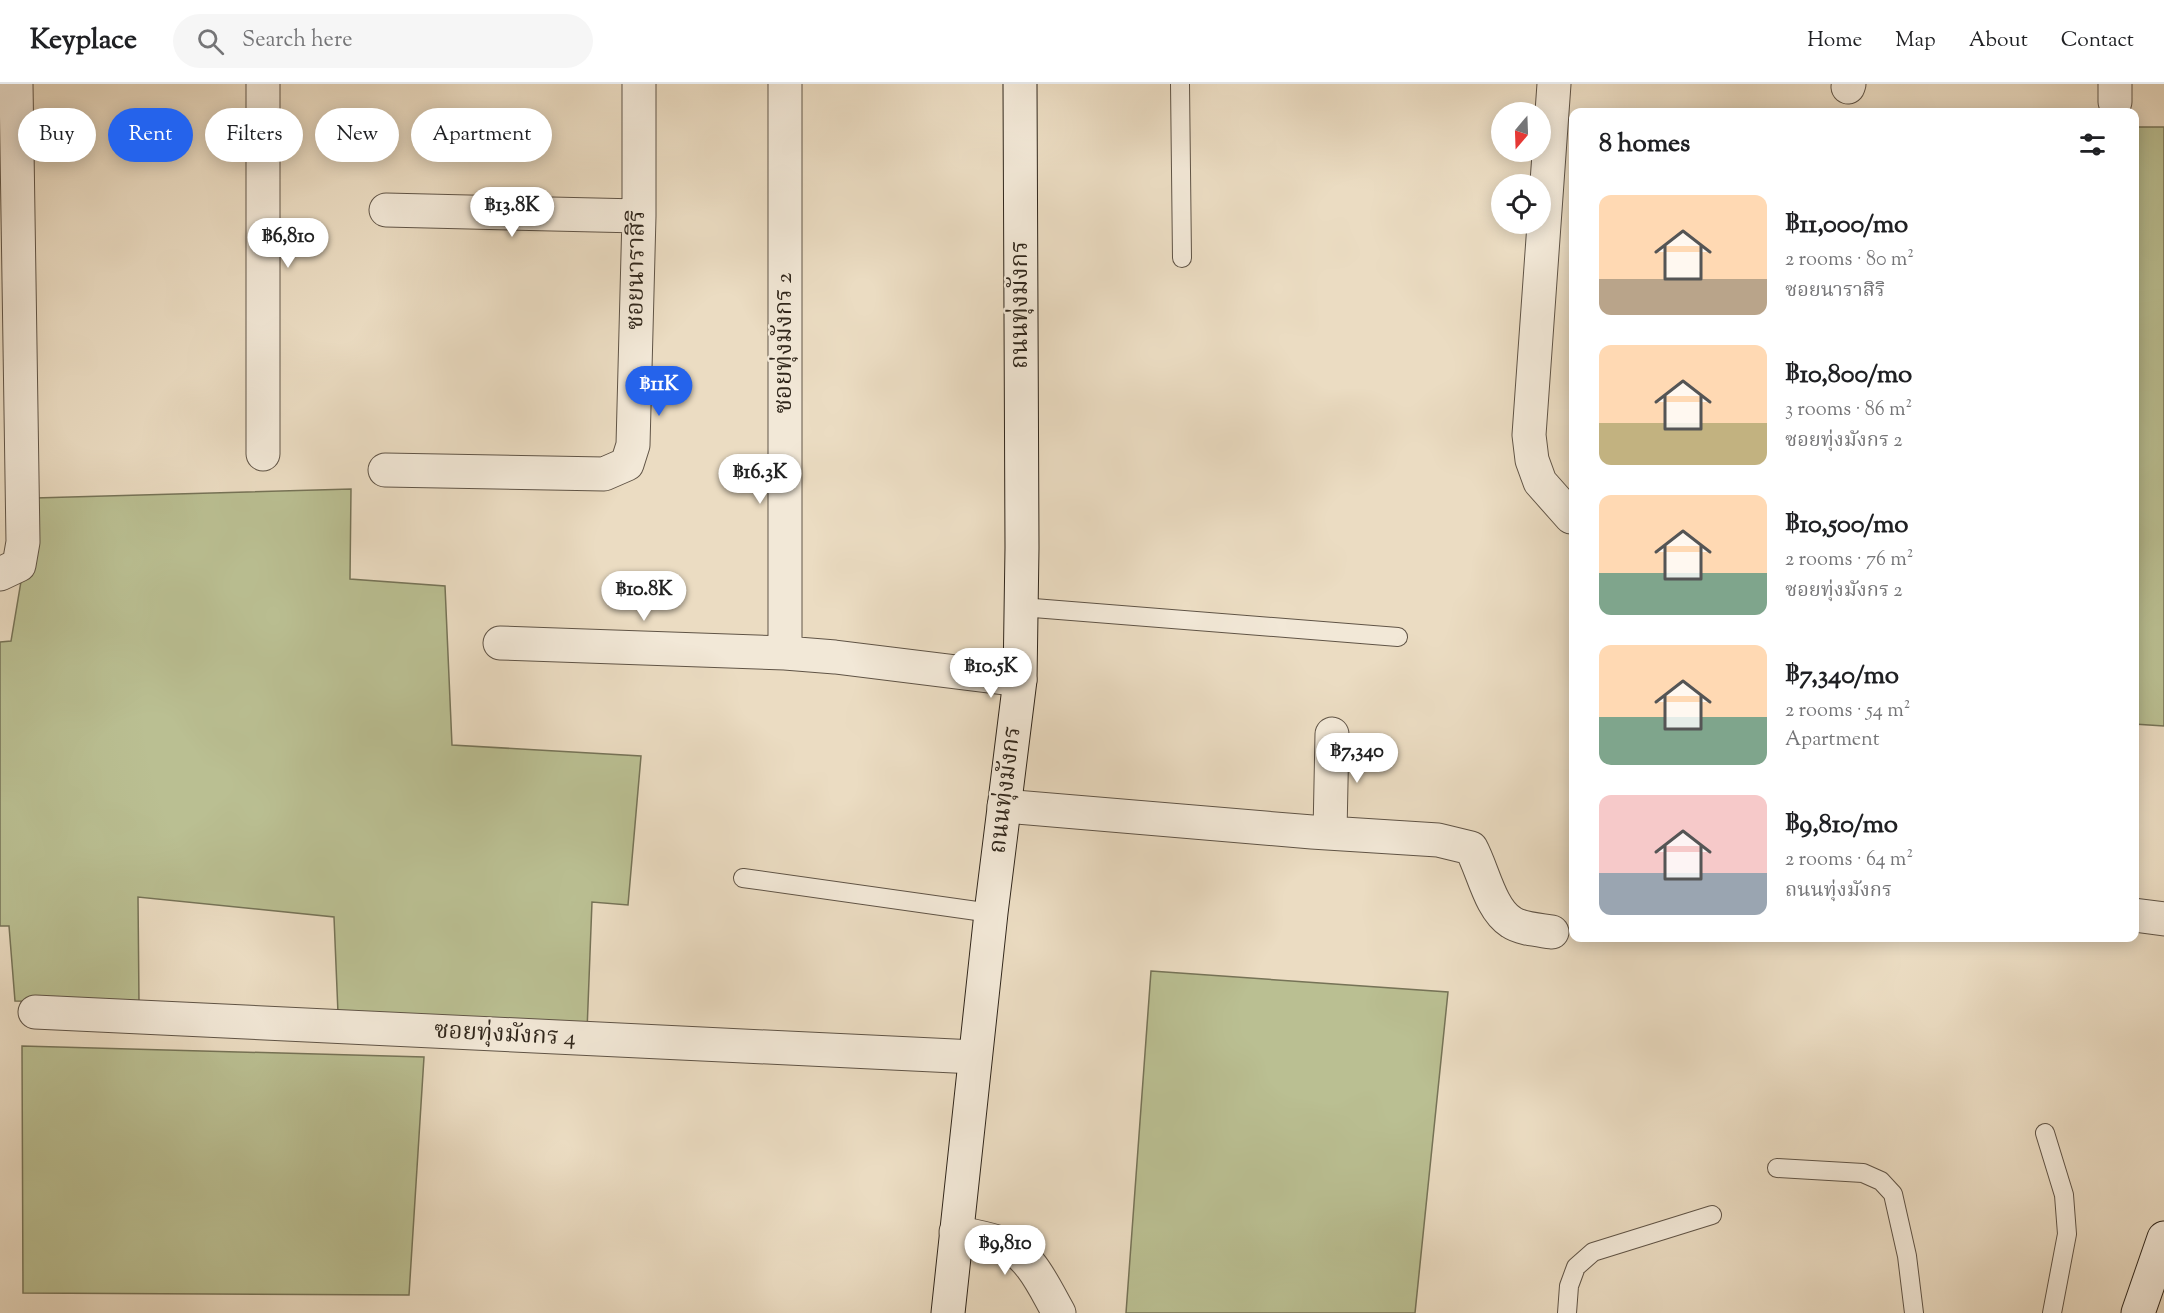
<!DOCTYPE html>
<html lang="en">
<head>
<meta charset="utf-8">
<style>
  :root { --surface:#fff; --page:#f6f6f6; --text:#202124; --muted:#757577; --line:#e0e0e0; --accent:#2563eb }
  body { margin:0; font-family:"Sorts Mill Goudy","Noto Serif Thai",serif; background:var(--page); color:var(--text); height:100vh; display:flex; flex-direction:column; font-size:22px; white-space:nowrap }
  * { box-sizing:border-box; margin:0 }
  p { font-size:20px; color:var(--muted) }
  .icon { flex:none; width:33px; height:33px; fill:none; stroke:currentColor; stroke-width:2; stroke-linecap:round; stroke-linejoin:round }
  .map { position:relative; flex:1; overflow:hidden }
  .details { position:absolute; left:1569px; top:24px; width:570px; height:834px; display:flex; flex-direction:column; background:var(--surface); border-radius:12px; box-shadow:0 3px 15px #0003 }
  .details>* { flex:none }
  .top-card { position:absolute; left:18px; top:24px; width:570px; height:54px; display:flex; gap:12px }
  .needle { width:39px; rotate:199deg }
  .fabs { position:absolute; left:1491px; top:18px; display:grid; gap:12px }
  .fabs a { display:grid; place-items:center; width:60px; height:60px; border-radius:50%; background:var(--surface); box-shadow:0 3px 15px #0003; font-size:30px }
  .price { position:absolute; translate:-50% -51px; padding:0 14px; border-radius:21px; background:#fff; color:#222; font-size:20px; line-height:39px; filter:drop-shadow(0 2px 3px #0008) }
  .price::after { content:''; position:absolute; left:50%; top:36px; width:18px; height:14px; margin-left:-9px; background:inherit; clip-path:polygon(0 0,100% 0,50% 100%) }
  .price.current { background:var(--accent); color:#fff }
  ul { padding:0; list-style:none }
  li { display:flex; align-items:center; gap:18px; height:150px; padding:0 30px }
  li span { display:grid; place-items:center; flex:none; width:168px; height:120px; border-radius:12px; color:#555 }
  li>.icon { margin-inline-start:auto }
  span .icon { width:72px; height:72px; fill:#fffc; stroke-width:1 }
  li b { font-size:26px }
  h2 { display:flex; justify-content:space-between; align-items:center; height:72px; padding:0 30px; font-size:26px }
  .tag { padding:0 21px; border-radius:27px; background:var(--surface); box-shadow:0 3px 15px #0003; font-size:21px; line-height:54px }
  .tag.current { background:var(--accent); color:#fff }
  header { display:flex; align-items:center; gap:36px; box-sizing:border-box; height:84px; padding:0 30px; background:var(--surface); border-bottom:2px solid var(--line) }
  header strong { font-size:28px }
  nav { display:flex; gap:33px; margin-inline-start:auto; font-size:21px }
  .search { width:420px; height:54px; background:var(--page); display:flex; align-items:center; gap:15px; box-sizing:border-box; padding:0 21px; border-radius:33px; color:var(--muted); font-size:22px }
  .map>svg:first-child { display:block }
</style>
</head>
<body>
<header>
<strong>Keyplace</strong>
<div class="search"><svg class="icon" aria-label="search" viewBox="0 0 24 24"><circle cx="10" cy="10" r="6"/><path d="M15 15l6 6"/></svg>Search here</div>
<nav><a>Home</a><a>Map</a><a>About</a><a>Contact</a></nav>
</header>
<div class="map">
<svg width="2164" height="1229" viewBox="0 0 2164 1229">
  <rect width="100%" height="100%" fill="#ebdcc2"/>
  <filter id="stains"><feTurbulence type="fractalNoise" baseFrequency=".00333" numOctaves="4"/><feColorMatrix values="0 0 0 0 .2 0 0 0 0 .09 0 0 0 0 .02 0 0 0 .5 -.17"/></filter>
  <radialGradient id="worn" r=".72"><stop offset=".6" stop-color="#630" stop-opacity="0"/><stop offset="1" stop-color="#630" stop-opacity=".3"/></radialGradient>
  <path fill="#babf92" stroke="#767357" stroke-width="1.5" d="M 2134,43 L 2164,43 L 2164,642 L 2134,640 Z
    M 351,405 L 350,495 L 445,502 L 452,661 L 641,672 L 628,821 L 592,818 L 587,947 L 338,929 L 334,833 L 138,813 L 139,918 L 15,917 L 9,842 L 0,842 L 0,558 L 11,557 L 35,414 Z
    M 1151,887 L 1448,908 L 1415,1229 L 1126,1229 Z
    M 22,962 L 424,973 L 409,1211 L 23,1209 Z"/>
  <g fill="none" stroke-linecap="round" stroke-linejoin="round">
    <defs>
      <path id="lane" d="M 1180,0 L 1182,174
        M 1021,523 L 1398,553
        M 743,794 L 991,829
        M 2045,1049 L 2064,1111 L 2067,1150 L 2052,1229
        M 1777,1084 L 1863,1089 L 1881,1097 L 1893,1110 L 1907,1172 L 1914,1229
        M 1567,1229 L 1569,1202 L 1576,1183 L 1593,1168 L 1712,1131"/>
      <path id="street" d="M 785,0 L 785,569 L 835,573 L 1020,596
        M 1554,0 L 1529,351 L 1532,376 L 1540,398 L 1571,433
        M 1848,3 L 1849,0
        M 2115,18 L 2115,0
        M 386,126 L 639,132
        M 263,370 L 263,0
        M 385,386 L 604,390 L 627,380 L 633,361 L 639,132 L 639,0
        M 0,490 L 19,481 L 23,458 L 16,0
        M 500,559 L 785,569
        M 1004,722 L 1312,748 L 1438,756 L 1471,764 C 1483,786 1490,825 1511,838 C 1521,845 1540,846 1552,848
        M 1330,749 L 1332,650
        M 2134,831 L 2164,835
        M 35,928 L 975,973
        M 956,1148 C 971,1152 988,1154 1003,1160 C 1031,1170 1045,1205 1059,1229"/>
      <path id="secondary" d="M 948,1229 L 991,829 L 1020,596 L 1022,464 L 1020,0
        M 2138,1229 L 2164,1154"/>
    </defs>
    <use href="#lane" stroke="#605446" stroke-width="20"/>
    <use href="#street" stroke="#605446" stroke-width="35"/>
    <use href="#secondary" stroke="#31271c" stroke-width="35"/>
    <use href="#lane" stroke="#f2e8d7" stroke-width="18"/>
    <use href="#street" stroke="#f2e8d7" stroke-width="33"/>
    <use href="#secondary" stroke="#f2e8d7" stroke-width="33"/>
  </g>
  <g text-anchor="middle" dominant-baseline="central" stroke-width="4.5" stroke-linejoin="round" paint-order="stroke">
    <g font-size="24" fill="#31271c" stroke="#f2e8d7">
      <text transform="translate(637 186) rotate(-89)">ซอยนาราสิริ</text>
      <text transform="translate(1021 221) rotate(-90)">ถนนทุ่งมังกร</text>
      <text transform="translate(785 259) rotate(-90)">ซอยทุ่งมังกร 2</text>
      <text transform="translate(1006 706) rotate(-83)">ถนนทุ่งมังกร</text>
      <text transform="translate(505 951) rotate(3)">ซอยทุ่งมังกร 4</text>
    </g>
  </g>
  <rect width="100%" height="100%" filter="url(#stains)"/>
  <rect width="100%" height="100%" fill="url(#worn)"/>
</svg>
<div class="fabs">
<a><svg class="needle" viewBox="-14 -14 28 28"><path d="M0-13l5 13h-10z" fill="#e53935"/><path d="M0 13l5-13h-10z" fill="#757577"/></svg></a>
<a><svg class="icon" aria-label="locate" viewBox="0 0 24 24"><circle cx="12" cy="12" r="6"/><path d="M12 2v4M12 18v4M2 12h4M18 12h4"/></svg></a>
</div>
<b class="price" style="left:512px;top:154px">฿13.8K</b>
<b class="price" style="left:288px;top:185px">฿6,810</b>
<b class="price current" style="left:659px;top:333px">฿11K</b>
<b class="price" style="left:760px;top:421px">฿16.3K</b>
<b class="price" style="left:644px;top:538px">฿10.8K</b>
<b class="price" style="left:991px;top:615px">฿10.5K</b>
<b class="price" style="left:1357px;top:700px">฿7,340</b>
<b class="price" style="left:1005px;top:1192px">฿9,810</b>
<div class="top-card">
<a class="tag">Buy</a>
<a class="tag current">Rent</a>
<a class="tag">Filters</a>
<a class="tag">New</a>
<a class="tag">Apartment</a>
</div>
<section class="details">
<h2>8 homes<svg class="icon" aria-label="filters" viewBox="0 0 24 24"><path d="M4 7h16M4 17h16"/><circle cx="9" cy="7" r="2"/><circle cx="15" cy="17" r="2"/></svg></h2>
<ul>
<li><span style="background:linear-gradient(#ffd9b3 70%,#b9a48a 0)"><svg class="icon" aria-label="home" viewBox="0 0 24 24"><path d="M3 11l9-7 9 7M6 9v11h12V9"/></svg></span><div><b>฿11,000/mo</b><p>2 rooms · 80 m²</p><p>ซอยนาราสิริ</p></div></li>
<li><span style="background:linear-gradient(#ffd9b3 65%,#c2b280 0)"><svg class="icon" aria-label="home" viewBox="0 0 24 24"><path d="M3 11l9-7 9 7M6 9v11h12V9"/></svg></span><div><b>฿10,800/mo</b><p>3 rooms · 86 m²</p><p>ซอยทุ่งมังกร 2</p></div></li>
<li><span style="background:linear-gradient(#ffd9b3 65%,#7fa58c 0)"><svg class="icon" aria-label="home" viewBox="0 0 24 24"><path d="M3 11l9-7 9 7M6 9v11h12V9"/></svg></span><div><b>฿10,500/mo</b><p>2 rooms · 76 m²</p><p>ซอยทุ่งมังกร 2</p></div></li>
<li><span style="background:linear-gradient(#ffd9b3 60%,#7fa58c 0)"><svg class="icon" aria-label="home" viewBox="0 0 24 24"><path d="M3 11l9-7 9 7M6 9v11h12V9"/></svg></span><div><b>฿7,340/mo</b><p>2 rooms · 54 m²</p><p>Apartment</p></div></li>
<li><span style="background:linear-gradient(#f6c9c9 65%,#9aa5b1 0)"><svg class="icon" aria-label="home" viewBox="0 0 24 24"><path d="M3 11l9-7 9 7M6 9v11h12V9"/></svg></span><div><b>฿9,810/mo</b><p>2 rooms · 64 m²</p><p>ถนนทุ่งมังกร</p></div></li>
</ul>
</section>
</div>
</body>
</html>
